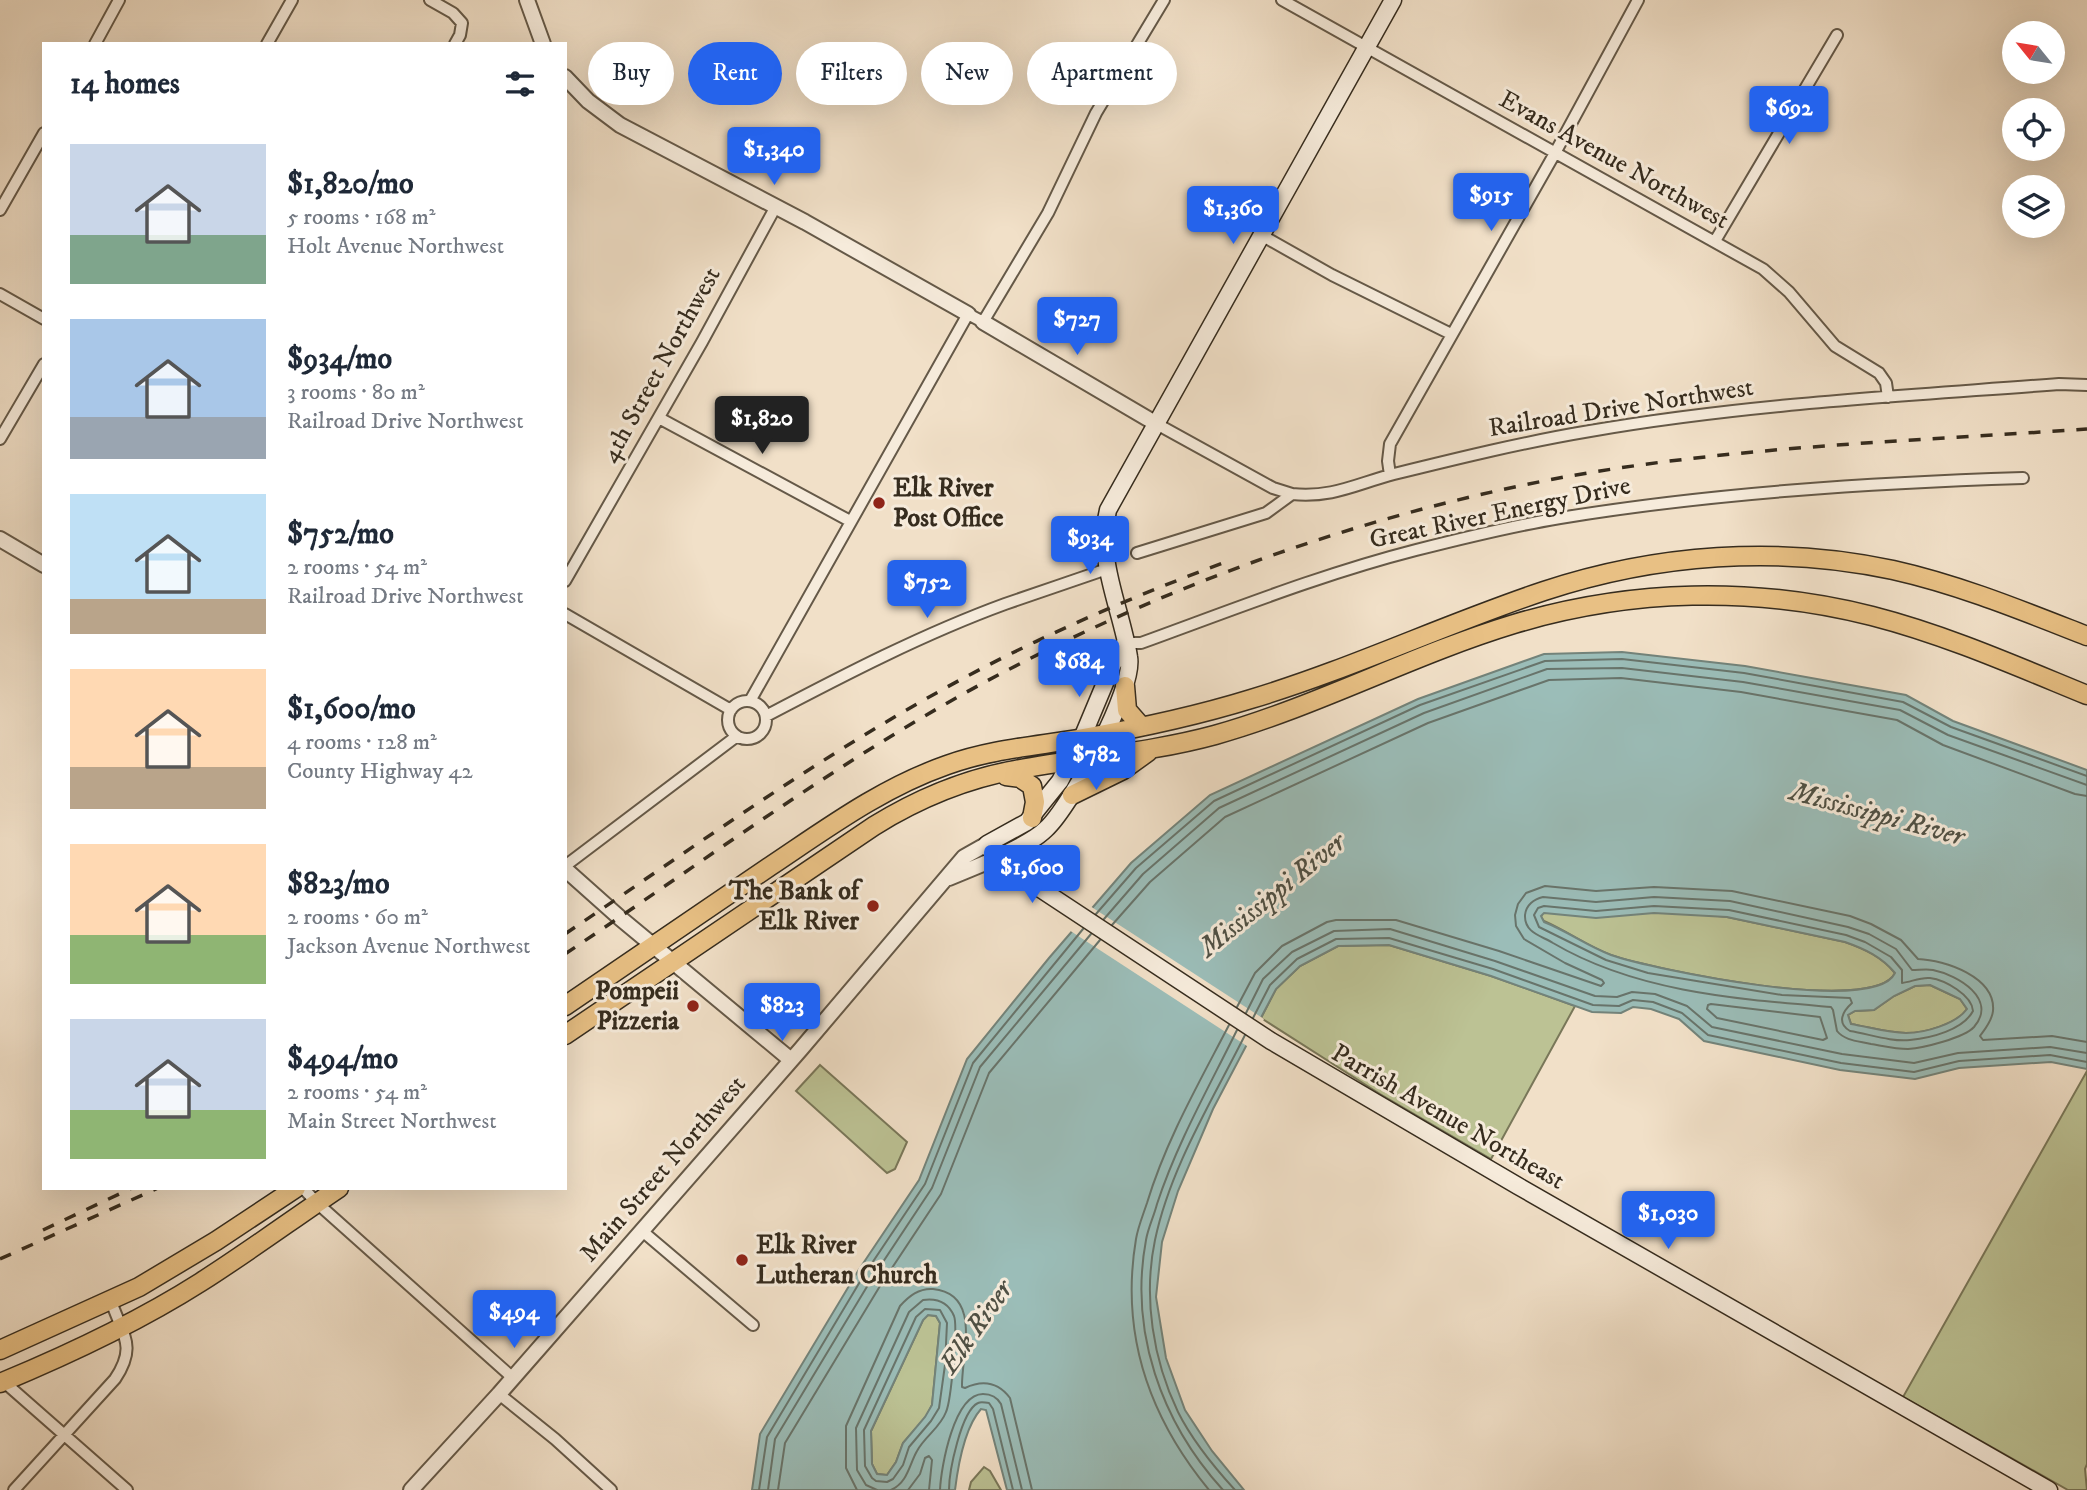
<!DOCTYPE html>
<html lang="en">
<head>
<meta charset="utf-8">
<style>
  :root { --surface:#fff; --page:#f2f2f3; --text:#1f2937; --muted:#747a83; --accent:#2563eb }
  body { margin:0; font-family:"IM FELL DW Pica",serif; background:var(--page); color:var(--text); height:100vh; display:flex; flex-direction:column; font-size:26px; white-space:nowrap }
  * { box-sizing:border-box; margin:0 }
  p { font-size:23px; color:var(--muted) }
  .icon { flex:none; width:38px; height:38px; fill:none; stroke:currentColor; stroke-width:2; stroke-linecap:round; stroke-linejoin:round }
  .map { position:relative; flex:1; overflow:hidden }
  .drawer { position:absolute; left:42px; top:42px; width:525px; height:1148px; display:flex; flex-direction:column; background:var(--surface); border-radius:0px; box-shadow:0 7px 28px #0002 }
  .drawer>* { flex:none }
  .guide { position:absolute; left:588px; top:42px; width:665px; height:63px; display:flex; gap:14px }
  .needle { width:46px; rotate:300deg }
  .tools { position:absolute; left:2002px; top:21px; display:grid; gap:14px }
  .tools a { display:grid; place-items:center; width:63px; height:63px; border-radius:50%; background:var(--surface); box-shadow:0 7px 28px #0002; font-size:35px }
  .price { position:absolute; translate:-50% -60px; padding:0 16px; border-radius:7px; background:var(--accent); color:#fff; font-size:23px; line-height:46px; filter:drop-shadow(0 2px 4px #0008) }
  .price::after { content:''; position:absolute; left:50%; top:42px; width:21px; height:16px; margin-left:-10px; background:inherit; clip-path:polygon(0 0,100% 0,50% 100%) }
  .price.on { background:#222; color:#fff }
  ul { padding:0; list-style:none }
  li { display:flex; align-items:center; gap:21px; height:175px; padding:0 28px }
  li span { display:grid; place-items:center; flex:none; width:196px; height:140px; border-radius:0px; color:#555 }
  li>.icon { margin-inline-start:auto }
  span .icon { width:84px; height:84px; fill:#fffc; stroke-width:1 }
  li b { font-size:30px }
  h2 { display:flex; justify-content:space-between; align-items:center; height:84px; padding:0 28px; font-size:30px }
  .chip { padding:0 24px; border-radius:32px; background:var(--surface); box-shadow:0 7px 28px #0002; font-size:24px; line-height:63px }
  .chip.on { background:var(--accent); color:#fff }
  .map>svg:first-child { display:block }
</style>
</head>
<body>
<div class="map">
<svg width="2087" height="1490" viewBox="0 0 2087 1490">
  <rect width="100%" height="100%" fill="#f1e0c8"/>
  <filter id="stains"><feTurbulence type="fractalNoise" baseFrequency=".00286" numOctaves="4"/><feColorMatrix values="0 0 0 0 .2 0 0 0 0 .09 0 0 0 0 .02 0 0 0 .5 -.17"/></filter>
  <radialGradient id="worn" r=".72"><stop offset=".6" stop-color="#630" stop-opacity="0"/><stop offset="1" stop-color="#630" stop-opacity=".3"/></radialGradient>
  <path fill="#bcc294" stroke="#797759" stroke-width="2" d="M 1543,912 L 1690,913 L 1727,917 L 1845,942 C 1865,949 1882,957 1895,973 C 1874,1016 1652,969 1611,955 C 1587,946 1567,931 1544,921 L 1541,917 Z
    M 1389,945 L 1491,976 L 1575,1006 L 1491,1159 L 1380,1094 L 1261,1018 L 1276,989 L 1300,966 L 1338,946 Z
    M 1930,985 L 1960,999 L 1967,1009 C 1957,1024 1925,1033 1906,1033 C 1888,1033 1869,1027 1851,1024 L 1848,1015 L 1855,1011 L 1874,1010 L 1894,996 L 1915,986 Z
    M 820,1065 L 907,1142 L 895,1169 L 887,1173 L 796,1091 Z
    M 2087,1071 L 2087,1464 L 2085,1469 L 2087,1490 L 2068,1490 L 1903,1397 Z
    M 928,1315 L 936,1316 L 940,1323 L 932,1405 L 926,1417 L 903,1443 L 896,1462 L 887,1475 L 877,1474 L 872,1464 L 871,1431 L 923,1320 Z
    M 984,1467 L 990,1471 L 1001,1490 L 969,1490 L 971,1482 Z"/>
  <path fill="#9bbdb8" stroke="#73837a" stroke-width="2" fill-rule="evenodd" d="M 1622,652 L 1745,666 L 1906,695 L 1953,721 L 2087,770 L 2087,1069 L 2051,1062 L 1959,1068 L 1915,1079 L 1840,1070 L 1704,1041 L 1679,1019 L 1651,1009 L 1633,1007 L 1621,1013 L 1592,1012 L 1491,976 L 1389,945 L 1338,946 L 1300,966 L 1276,989 L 1213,1109 L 1178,1191 L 1162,1242 L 1156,1297 L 1166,1358 L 1185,1410 L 1212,1451 L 1244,1490 L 1007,1490 L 986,1410 L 981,1409 C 964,1428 958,1466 955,1490 L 752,1490 L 760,1434 L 858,1271 L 919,1180 L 967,1059 L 1049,958 L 1131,863 L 1210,795 L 1418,699 L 1544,654 ZM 1544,913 L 1596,918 L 1654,913 L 1727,917 L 1845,942 C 1865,949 1882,957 1895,973 C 1875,1016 1651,969 1611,955 C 1587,946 1567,931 1544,922 L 1541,916 ZM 1930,985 L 1960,999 L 1967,1009 C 1956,1024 1925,1033 1906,1033 C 1888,1033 1869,1027 1851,1024 L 1848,1015 L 1855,1011 L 1874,1010 L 1894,996 L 1915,986 ZM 928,1315 L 936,1316 L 940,1323 L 932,1405 L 925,1417 L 903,1443 L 896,1462 L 887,1475 L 877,1474 L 872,1464 L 871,1431 L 923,1320 Z"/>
  <path fill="#f1e0c8" d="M 1090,906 L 1264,1019 L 1250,1048 L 1069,930 Z"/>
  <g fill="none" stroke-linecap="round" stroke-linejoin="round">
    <path stroke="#68746b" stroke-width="2" d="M 1543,897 L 1596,902 L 1654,897 L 1730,901 L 1848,927 L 1869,934 L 1896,949 L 1912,970 C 1919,970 1927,969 1933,970 C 1958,975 1998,999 1974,1027 C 1964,1038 1923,1048 1908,1049 C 1896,1049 1883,1046 1871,1044 C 1859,1041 1845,1041 1837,1031 L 1833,1010 L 1831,1007 C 1737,999 1636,992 1553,943 C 1542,936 1524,933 1525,915 C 1526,905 1534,899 1543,897 Z
      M 1544,906 L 1596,911 L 1654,906 L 1729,910 L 1846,935 L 1865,942 L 1891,957 L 1902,970 L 1902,983 C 1911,982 1920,977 1930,978 C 1945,980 1972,995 1973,1011 C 1963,1030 1931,1038 1910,1040 C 1891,1042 1869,1034 1850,1031 C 1836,1023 1843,1011 1852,1003 L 1850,998 L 1782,995 L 1648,973 L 1606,960 L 1539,927 L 1534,915 L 1538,908 Z
      M 1096,914 L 1136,868 L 1214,801 L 1420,705 L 1545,661 L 1622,659 L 1744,673 L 1903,702 L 1951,727 L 2087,776
      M 1104,919 L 1143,874 L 1219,808 L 1424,713 L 1547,669 L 1622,668 L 1743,682 L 1900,710 L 1948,735 L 2087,785
      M 1112,925 L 1150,882 L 1225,817 L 1428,723 L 1549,680 L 1621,678 L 1741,692 L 1897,720 L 1943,745 L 2075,794 L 2087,796
      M 1711,1004 L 1820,1017 L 1827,1038 L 1823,1040 L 1717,1018 L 1707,1009 L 1708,1005 Z
      M 1237,1007 L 1255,973 L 1282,946 L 1327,922 L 1336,920 L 1396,920 L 1499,951 L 1601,986 L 1604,983 L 1602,980 L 1565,963 L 1524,939 L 1516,926 L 1515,915 L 1518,904 L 1526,893 L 1545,886 L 1596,891 L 1654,887 L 1732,891 L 1850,916 L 1871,924 L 1901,940 L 1918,959 C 1945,960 1996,977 1993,1011 C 1992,1021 1985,1029 1980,1036 L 1983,1040 L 2052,1036 L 2087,1042
      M 1246,1013 L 1263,979 L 1292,952 L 1334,931 L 1390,929 L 1495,961 L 1595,996 L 1617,997 L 1632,992 L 1655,994 L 1687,1006 L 1712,1027 L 1842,1054 L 1914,1063 L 1958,1053 L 2050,1047 L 2087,1053
      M 1253,1018 L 1270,985 L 1297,959 L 1336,939 L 1389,938 L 1493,969 L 1593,1005 L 1619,1006 L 1633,1000 L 1653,1002 L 1682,1013 L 1708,1035 L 1841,1063 L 1914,1072 L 1959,1061 L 2050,1055 L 2087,1062
      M 925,1309 L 940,1310 L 947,1323 L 945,1365 L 939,1408 L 931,1421 L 909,1447 L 903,1465 L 893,1479 L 887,1482 L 876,1481 L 872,1478 L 865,1466 L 864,1430 L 916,1317 Z
      M 759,1490 L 767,1437 L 864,1275 L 925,1184 L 973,1063 L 1083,929
      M 768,1490 L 775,1439 L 871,1280 L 932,1188 L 980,1067 L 1091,934
      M 778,1490 L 785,1443 L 880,1286 L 941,1194 L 989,1073 L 1100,940
      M 857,1490 L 846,1468 L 846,1426 L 900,1306 C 909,1296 919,1288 933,1289 C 983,1294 961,1356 962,1387 L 965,1388 C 982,1380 998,1382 1010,1398 L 1032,1490
      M 877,1490 L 866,1485 L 857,1470 L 856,1428 L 909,1312 L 923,1300 C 937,1298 948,1302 954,1316 C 958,1326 951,1401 946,1412 C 940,1428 925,1436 917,1451 C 909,1465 908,1482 891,1490
      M 908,1490 L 920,1474 L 925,1458 L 929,1456 L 932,1460 L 929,1490
      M 940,1490 C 941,1467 954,1394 983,1394 C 992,1394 997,1397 1001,1404 L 1022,1490
      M 949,1490 C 949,1472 961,1411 978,1403 C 982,1401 985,1403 989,1403 L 993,1409 L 1013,1490
      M 1209,1490 C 1148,1416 1120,1334 1136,1239 C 1138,1227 1143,1215 1147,1203 C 1166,1140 1199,1083 1229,1025
      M 1223,1490 C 1161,1422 1129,1331 1146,1240 C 1148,1228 1154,1216 1157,1204 C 1177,1143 1209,1087 1237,1030
      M 1235,1490 C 1214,1467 1192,1440 1178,1412 C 1153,1360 1143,1297 1155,1240 C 1170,1168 1212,1101 1245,1035"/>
    <defs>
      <path id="minor" d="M 430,0 L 453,13 L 462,23 L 460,35 L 455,44
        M 1282,0 L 1763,269 L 1789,292 L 1835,346 L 1879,373 L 1886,383 L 1888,397
        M 95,44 L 119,0
        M 267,44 L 292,0
        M 0,210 L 44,133
        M 1261,235 L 1332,275 L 1451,334
        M 1715,241 L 1837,35
        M 0,294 L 44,319
        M 659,418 L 850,521
        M 1155,423 L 1273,488 L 1292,494
        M 0,439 L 44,364
        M 1390,475 L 1388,461 L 1390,444 L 1555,153 L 1638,0
        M 1137,553 L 1266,513 L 1292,494 C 1333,498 1356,484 1394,474 C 1459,458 1524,442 1590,431 C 1745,404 1903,396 2059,384 L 2087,385
        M 565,581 L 702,342 L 775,208
        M 565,614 L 731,710
        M 1125,643 L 1141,643 C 1232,610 1322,574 1416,550 C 1463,538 1512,526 1560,518 C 1713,493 1869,483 2023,478
        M 750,701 L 968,314 L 983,322 L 1048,213 L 1096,113 L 1164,0
        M728 720a19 19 0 1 1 38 0a19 19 0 1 1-38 0Z
        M 766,716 C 844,675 923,634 1005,604 C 1039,592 1073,581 1107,569
        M 565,866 L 737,736
        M 303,1188 L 317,1203 L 513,1378
        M 641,1230 L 753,1325
        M 3,1381 L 127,1490
        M 499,1394 L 555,1439 L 611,1490
        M 14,1490 L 115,1379 C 137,1346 123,1336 111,1301"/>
      <path id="tertiary" d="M 527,0 L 543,44
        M 565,77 L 588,101 L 620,125 L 805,222 L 968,314
        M 983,322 L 1155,423
        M 0,539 L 44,565
        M 565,869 L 620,918 L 791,1060
        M 949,878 L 995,859
        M 411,1490 L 499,1394 L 801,1049 L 964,857 L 987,844"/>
      <path id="secondary" d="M 1125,643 L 1113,664 L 1082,738 L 1060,781 L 1027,822 L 987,844 L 995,859 L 1271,1041 L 1518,1186 L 2049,1490
        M 995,859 C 1012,850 1033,842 1046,829 C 1071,806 1135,688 1129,657 C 1121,607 1096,561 1108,510 L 1393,0"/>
      <path id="trunk" d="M 1125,686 L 1127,710 L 1141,726
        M 1006,776 L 1020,778 L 1032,786 L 1035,802 L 1032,818
        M 1072,795 L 1123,770 L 1148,752
        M 565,1006 C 633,959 701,913 769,867 C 826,829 881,788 947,765 C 991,749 1037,746 1083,738 C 1140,728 1196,716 1251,699 C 1351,669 1445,624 1544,591 C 1656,554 1778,545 1893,570 C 1960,585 2023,611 2087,636
        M 565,1035 L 874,826 C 916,800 966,779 1015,770 C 1082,757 1149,753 1215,735 C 1318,706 1412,655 1514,624 C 1630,589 1754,586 1872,616 C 1946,635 2016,666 2087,695
        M 0,1350 L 139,1287 L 216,1241 L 296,1188
        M 0,1383 C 70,1354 138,1322 201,1282 C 248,1252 293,1219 339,1188"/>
    </defs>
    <use href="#minor" stroke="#655948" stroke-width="14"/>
    <use href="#tertiary" stroke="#655948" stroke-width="18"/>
    <use href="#secondary" stroke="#362c1e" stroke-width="19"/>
    <use href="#trunk" stroke="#362c1e" stroke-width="21"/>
    <use href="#minor" stroke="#f6ebdb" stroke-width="10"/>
    <use href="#tertiary" stroke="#f6ebdb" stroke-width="14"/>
    <use href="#secondary" stroke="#f6ebdb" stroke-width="16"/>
    <use href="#trunk" stroke="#e8c084" stroke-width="18"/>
    <path stroke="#362c1e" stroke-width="3.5" stroke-dasharray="12 12" stroke-linecap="butt" d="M 565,934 C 688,851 810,763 940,691 C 1033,639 1131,597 1231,560
      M 565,954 C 709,858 849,753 1002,673 C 1179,580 1373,512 1570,476 C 1740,446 1915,441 2087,429
      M 43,1230 L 132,1188
      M 0,1259 L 158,1188"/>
  </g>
  <g fill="#8f2418" stroke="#f6ebdb" stroke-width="2.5">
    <circle cx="879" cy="503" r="7"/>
    <circle cx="873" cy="906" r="7"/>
    <circle cx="693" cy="1006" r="7"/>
    <circle cx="742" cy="1260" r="7"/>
  </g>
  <g text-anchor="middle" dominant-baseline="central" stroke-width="6" stroke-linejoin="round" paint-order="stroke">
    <g font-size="26" fill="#362c1e" stroke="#f6ebdb">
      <text transform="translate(1614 160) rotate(29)">Evans Avenue Northwest</text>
      <text transform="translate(661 365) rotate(-61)">4th Street Northwest</text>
      <text transform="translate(1621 408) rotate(-9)">Railroad Drive Northwest</text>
      <text transform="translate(1500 513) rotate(-12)">Great River Energy Drive</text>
      <text transform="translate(1448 1117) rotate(30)">Parrish Avenue Northeast</text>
      <text transform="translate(663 1169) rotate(-49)">Main Street Northwest</text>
    </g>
    <g font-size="26" font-weight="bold" fill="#362c1e" stroke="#f6ebdb" text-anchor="start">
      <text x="893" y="488">Elk River<tspan x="893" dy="30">Post Office</tspan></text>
      <text x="859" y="891" text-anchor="end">The Bank of<tspan x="859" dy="30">Elk River</tspan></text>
      <text x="679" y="991" text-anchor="end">Pompeii<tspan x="679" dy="30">Pizzeria</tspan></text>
      <text x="756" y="1245">Elk River<tspan x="756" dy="30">Lutheran Church</tspan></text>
    </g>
    <g font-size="28" font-style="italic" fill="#4f5044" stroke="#f6ebdb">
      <text transform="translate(1877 814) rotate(15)">Mississippi River</text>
      <text transform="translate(1272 895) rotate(-39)">Mississippi River</text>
      <text transform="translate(976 1327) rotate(-55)">Elk River</text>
    </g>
  </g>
  <rect width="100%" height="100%" filter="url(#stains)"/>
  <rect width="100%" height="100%" fill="url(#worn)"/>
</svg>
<div class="tools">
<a><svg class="needle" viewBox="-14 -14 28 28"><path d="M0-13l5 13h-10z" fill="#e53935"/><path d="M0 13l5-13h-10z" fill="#747a83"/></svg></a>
<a><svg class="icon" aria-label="locate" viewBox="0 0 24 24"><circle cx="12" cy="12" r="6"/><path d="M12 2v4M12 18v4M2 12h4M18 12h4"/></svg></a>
<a><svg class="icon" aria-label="layers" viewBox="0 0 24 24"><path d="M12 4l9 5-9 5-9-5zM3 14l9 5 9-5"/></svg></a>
</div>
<b class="price" style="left:1789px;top:146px">$692</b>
<b class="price" style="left:774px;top:187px">$1,340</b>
<b class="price" style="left:1491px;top:233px">$915</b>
<b class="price" style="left:1233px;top:246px">$1,360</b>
<b class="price" style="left:1077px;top:357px">$727</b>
<b class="price on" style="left:762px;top:456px">$1,820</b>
<b class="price" style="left:1090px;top:576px">$934</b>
<b class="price" style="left:927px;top:620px">$752</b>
<b class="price" style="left:1079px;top:699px">$684</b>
<b class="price" style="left:1096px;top:792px">$782</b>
<b class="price" style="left:1032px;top:905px">$1,600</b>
<b class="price" style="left:782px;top:1043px">$823</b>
<b class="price" style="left:1668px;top:1251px">$1,030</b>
<b class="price" style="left:514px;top:1350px">$494</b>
<div class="guide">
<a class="chip">Buy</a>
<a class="chip on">Rent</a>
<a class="chip">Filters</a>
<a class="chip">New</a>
<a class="chip">Apartment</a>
</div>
<section class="drawer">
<h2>14 homes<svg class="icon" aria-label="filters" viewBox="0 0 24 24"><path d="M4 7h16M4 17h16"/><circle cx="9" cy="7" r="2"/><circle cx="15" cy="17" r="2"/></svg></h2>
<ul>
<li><span style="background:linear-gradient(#c9d6e8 65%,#7fa58c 0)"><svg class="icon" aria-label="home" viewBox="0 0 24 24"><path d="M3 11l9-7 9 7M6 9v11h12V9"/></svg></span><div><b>$1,820/mo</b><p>5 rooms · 168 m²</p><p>Holt Avenue Northwest</p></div></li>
<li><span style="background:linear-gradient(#a9c7e8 70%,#9aa5b1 0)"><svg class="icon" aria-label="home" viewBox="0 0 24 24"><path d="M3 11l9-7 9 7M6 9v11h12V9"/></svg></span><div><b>$934/mo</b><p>3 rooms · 80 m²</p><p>Railroad Drive Northwest</p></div></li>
<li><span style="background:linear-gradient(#bfe0f5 75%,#b9a48a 0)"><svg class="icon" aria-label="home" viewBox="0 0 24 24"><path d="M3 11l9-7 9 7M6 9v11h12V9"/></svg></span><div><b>$752/mo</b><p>2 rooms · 54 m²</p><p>Railroad Drive Northwest</p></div></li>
<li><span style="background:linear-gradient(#ffd9b3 70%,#b9a48a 0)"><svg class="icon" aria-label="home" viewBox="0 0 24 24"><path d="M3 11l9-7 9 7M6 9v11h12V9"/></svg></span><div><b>$1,600/mo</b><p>4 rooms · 128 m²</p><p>County Highway 42</p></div></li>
<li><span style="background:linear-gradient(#ffd9b3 65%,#8fb573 0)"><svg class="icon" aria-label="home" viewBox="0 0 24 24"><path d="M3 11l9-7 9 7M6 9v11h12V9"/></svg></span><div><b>$823/mo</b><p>2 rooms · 60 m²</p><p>Jackson Avenue Northwest</p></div></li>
<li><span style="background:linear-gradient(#c9d6e8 65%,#8fb573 0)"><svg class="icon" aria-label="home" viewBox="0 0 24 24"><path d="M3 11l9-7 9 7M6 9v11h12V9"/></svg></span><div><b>$494/mo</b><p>2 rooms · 54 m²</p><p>Main Street Northwest</p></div></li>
</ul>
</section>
</div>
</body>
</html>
